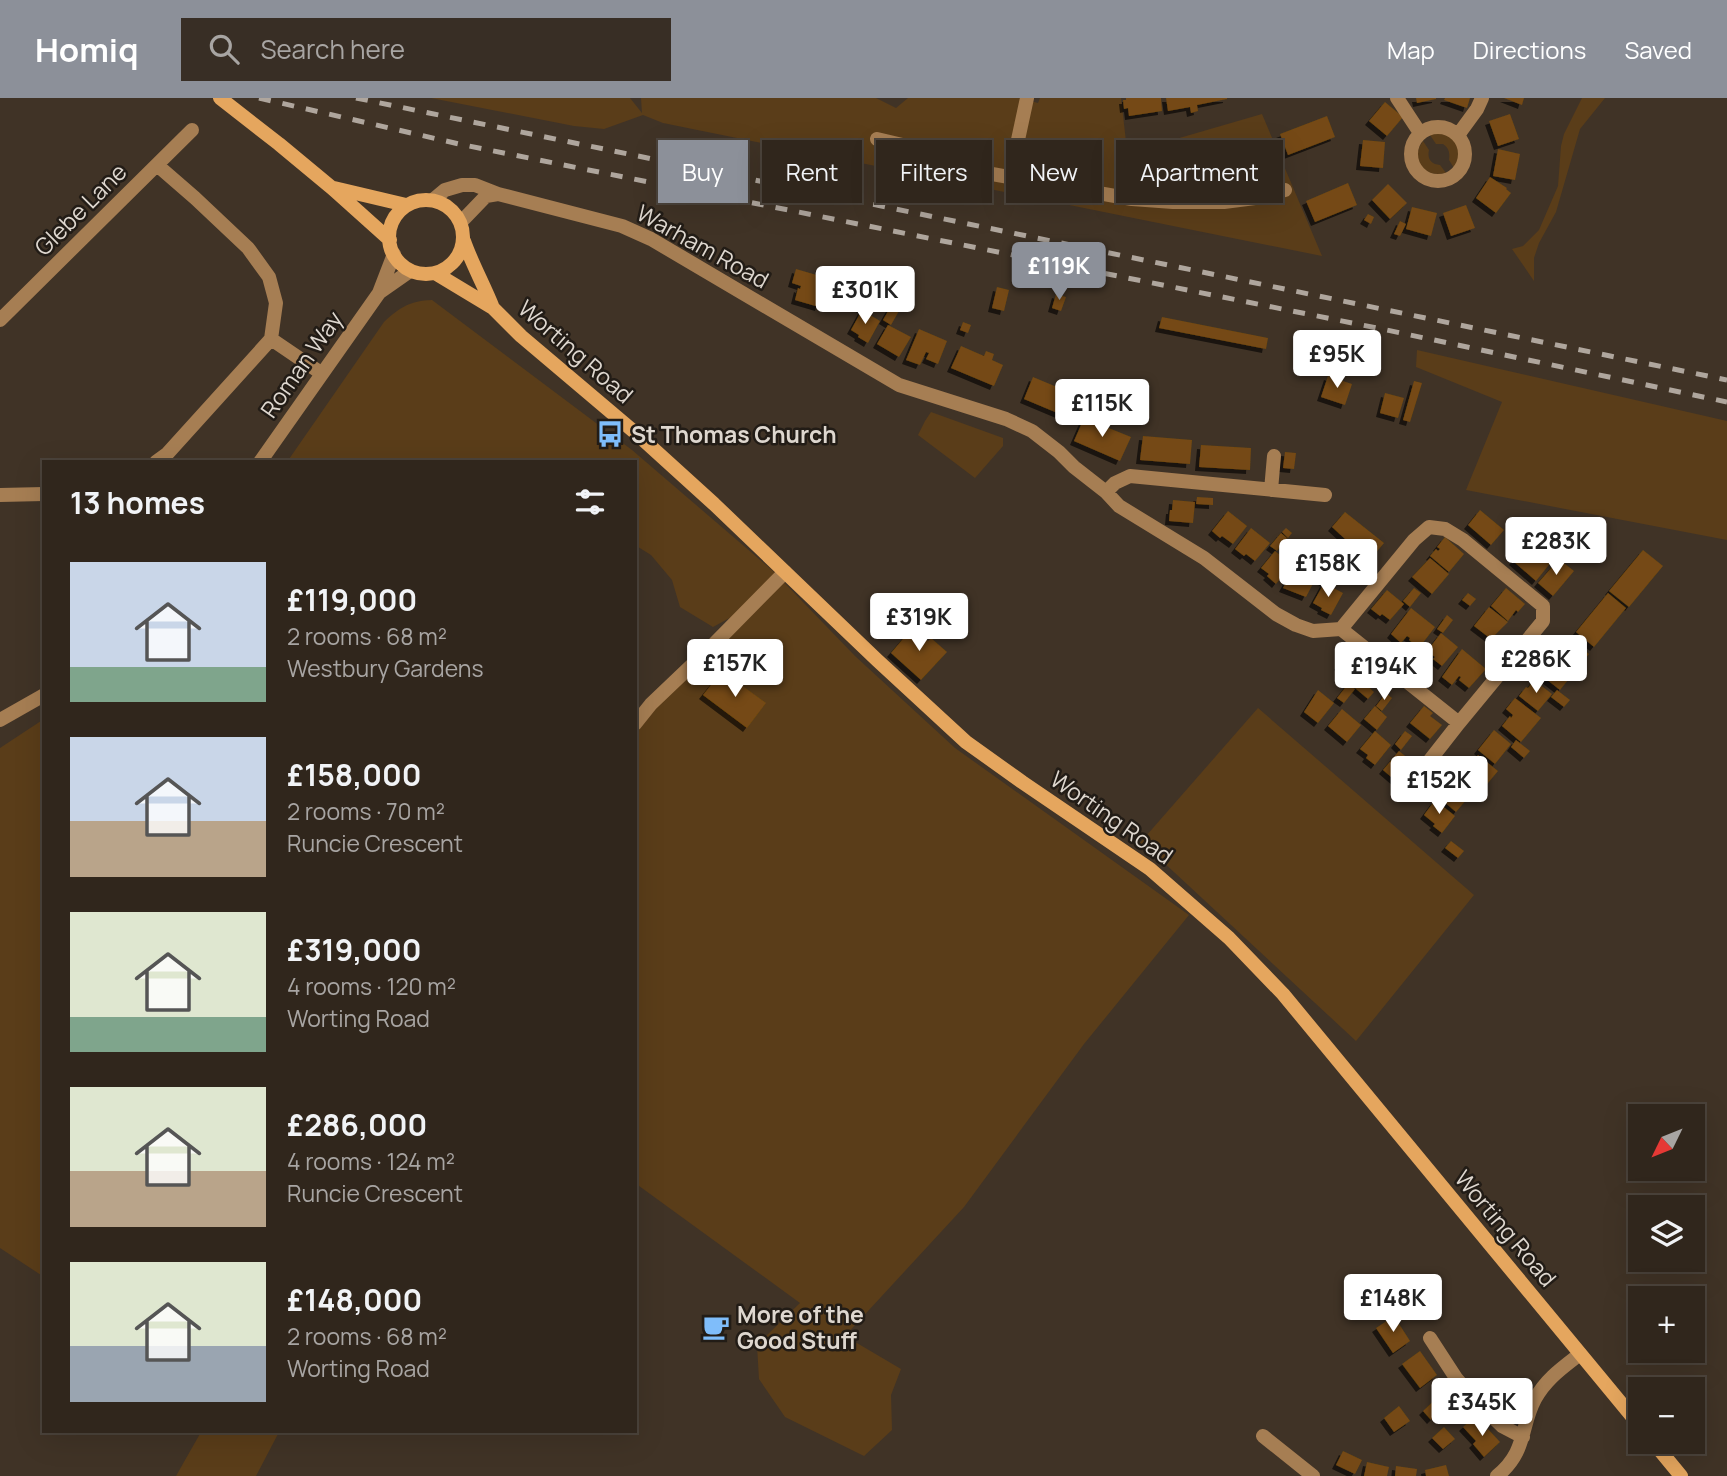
<!DOCTYPE html>
<html lang="en">
<head>
<meta charset="utf-8">
<style>
  :root { --surface:#30261c; --page:#382e25; --text:#f1f3f6; --muted:#a8a5a3; --line:#4b433b; --accent:#8c9099 }
  body { margin:0; font-family:Manrope,sans-serif; background:var(--page); color:var(--text); height:100vh; display:flex; flex-direction:column; font-size:26px; white-space:nowrap }
  * { box-sizing:border-box; margin:0 }
  p { font-size:23px; color:var(--muted) }
  .icon { flex:none; width:38px; height:38px; fill:none; stroke:currentColor; stroke-width:2; stroke-linecap:round; stroke-linejoin:round }
  .map { position:relative; flex:1; overflow:hidden }
  .panel { position:absolute; left:42px; top:362px; width:595px; height:973px; display:flex; flex-direction:column; background:var(--surface); border-radius:0px; box-shadow:0 7px 28px #0002,0 0 0 2px var(--line) }
  .panel>* { flex:none }
  .top-card { position:absolute; left:658px; top:42px; width:665px; height:63px; display:flex; gap:14px }
  .needle { width:46px; rotate:227deg }
  .controls { position:absolute; left:1628px; top:1006px; display:grid; gap:14px }
  .controls a { display:grid; place-items:center; width:77px; height:77px; border-radius:0px; background:var(--surface); box-shadow:0 7px 28px #0002,0 0 0 2px var(--line); font-size:35px }
  .price { position:absolute; translate:-50% -60px; padding:0 16px; border-radius:7px; background:#fff; color:#222; font-size:23px; line-height:46px; filter:drop-shadow(0 2px 4px #0008) }
  .price::after { content:''; position:absolute; left:50%; top:42px; width:21px; height:16px; margin-left:-10px; background:inherit; clip-path:polygon(0 0,100% 0,50% 100%) }
  .price.on { background:var(--accent); color:#fff }
  ul { padding:0; list-style:none }
  li { display:flex; align-items:center; gap:21px; height:175px; padding:0 28px }
  li span { display:grid; place-items:center; flex:none; width:196px; height:140px; border-radius:0px; color:#555 }
  li>.icon { margin-inline-start:auto }
  span .icon { width:84px; height:84px; fill:#fffc; stroke-width:1 }
  li b { font-size:30px }
  h2 { display:flex; justify-content:space-between; align-items:center; height:84px; padding:0 28px; font-size:30px }
  .pill { padding:0 24px; border-radius:0px; background:var(--surface); box-shadow:0 7px 28px #0002,0 0 0 2px var(--line); font-size:24px; line-height:63px }
  .pill.on { background:var(--accent); color:#fff }
  header { display:flex; align-items:center; gap:42px; box-sizing:border-box; height:98px; padding:0 35px; background:var(--accent); color:#fff }
  header strong { font-size:33px }
  nav { display:flex; gap:38px; margin-inline-start:auto; font-size:24px }
  .search { width:490px; height:63px; background:var(--page); display:flex; align-items:center; gap:18px; box-sizing:border-box; padding:0 24px; border-radius:0px; color:var(--muted); font-size:26px }
  .map>svg:first-child { display:block }
</style>
</head>
<body>
<header>
<strong>Homiq</strong>
<div class="search"><svg class="icon" aria-label="search" viewBox="0 0 24 24"><circle cx="10" cy="10" r="6"/><path d="M15 15l6 6"/></svg>Search here</div>
<nav><a>Map</a><a>Directions</a><a>Saved</a></nav>
</header>
<div class="map">
<svg width="1727" height="1378" viewBox="0 0 1727 1378">
  <defs>
    <filter id="shadow"><feDropShadow dx="-4" dy="4" stdDeviation="0" flood-color="#0009"/></filter>
  </defs>
  <rect width="100%" height="100%" fill="#403326"/>
  <path fill="#5a3d19" d="M 431,0 L 630,0 L 642,15 L 641,0 L 876,0 L 896,10 L 908,0 L 1019,0 L 1038,5 L 1040,0 L 1121,0 L 1127,52 L 1145,50 L 1262,16 L 1322,158 L 663,25 L 643,17 L 604,31 L 574,28 Z
    M 1582,0 L 1605,0 L 1580,31 L 1556,114 L 1539,145 L 1534,160 L 1534,183 L 1512,151 L 1523,148 L 1539,132 L 1558,88 L 1561,48 L 1564,36 Z
    M 1435,34 C 1437,34 1445,34 1447,35 C 1461,41 1464,60 1454,70 L 1449,62 C 1450,55 1449,50 1443,46 L 1436,46 L 1430,37 Z
    M 1423,43 L 1429,52 C 1427,61 1431,66 1440,67 L 1446,75 C 1424,81 1409,61 1423,43 Z
    M 432,202 L 632,352 L 773,473 L 855,558 L 955,650 L 1189,817 L 1084,946 L 964,1109 L 845,1238 L 901,1271 L 891,1297 L 892,1332 L 864,1358 L 785,1319 L 759,1281 L 757,1247 L 800,1205 L 635,1085 L 635,626 L 735,517 L 713,529 L 680,509 L 672,482 L 651,457 L 635,447 L 635,364 L 287,364 L 384,224 C 400,209 410,203 432,202 Z
    M 1417,252 L 1727,323 L 1727,442 L 1466,392 L 1502,304 L 1416,269 Z
    M 931,314 L 1003,340 L 1003,348 L 975,380 L 918,337 L 925,323 Z
    M 1258,610 L 1474,797 L 1356,943 L 1161,762 L 1139,746 Z
    M 44,621 L 44,1179 L 0,1150 L 0,650 Z
    M 201,1334 L 279,1334 L 256,1378 L 176,1378 Z"/>
  <path fill="#744a12" filter="url(#shadow)" d="M 1126,0 L 1161,0 L 1162,13 L 1129,18 L 1128,10 L 1124,11 L 1123,2 L 1126,2 Z
    M 1166,0 L 1227,0 L 1227,1 L 1197,7 L 1198,13 L 1191,15 L 1190,9 L 1168,13 Z
    M 1416,0 L 1436,0 L 1436,1 L 1417,5 Z
    M 1445,0 L 1470,0 L 1467,10 L 1444,2 Z
    M 1504,0 L 1524,0 L 1522,7 Z
    M 1385,4 L 1403,19 L 1387,38 L 1369,23 Z
    M 1510,16 L 1519,41 L 1498,48 L 1489,23 Z
    M 1327,18 L 1335,39 L 1288,57 L 1280,36 Z
    M 1363,42 L 1385,44 L 1383,70 L 1360,68 Z
    M 1498,51 L 1520,56 L 1515,82 L 1493,78 Z
    M 1490,79 L 1507,90 L 1506,91 L 1511,95 L 1496,115 L 1476,100 Z
    M 1348,85 L 1357,107 L 1315,124 L 1306,103 Z
    M 1388,86 L 1407,105 L 1390,121 L 1372,102 Z
    M 1466,107 L 1475,130 L 1451,138 L 1443,115 Z
    M 1412,109 L 1437,115 L 1431,138 L 1406,131 Z
    M 1368,116 L 1374,119 L 1371,126 L 1364,122 Z
    M 1400,123 L 1406,126 L 1400,138 L 1394,136 Z
    M 796,171 L 827,180 L 819,209 L 795,202 L 798,190 L 800,191 L 801,188 L 792,185 Z
    M 858,189 L 872,197 L 863,212 L 850,204 Z
    M 997,189 L 1009,192 L 1004,213 L 992,210 Z
    M 1056,196 L 1066,199 L 1061,213 L 1052,210 Z
    M 891,208 L 899,213 L 891,227 L 883,222 Z
    M 862,212 L 880,223 L 868,245 L 858,239 L 859,237 L 851,232 Z
    M 1162,219 L 1268,240 L 1266,251 L 1159,230 Z
    M 963,224 L 971,227 L 968,235 L 960,232 Z
    M 888,227 L 911,239 L 899,259 L 877,246 Z
    M 919,231 L 947,243 L 938,266 L 926,261 L 929,255 L 926,254 L 920,267 L 906,262 Z
    M 961,248 L 984,258 L 986,253 L 994,256 L 992,262 L 1003,267 L 994,288 L 951,270 Z
    M 1328,278 L 1352,286 L 1345,307 L 1321,299 Z
    M 1033,279 L 1076,297 L 1067,319 L 1024,301 Z
    M 1414,283 L 1422,285 L 1410,324 L 1403,322 Z
    M 1385,295 L 1404,300 L 1398,320 L 1380,315 Z
    M 1084,320 L 1131,339 L 1120,363 L 1074,343 Z
    M 1143,338 L 1192,342 L 1190,366 L 1140,362 Z
    M 1201,347 L 1251,350 L 1250,372 L 1199,369 Z
    M 1285,354 L 1296,355 L 1294,371 L 1283,370 Z
    M 1197,399 L 1213,400 L 1213,407 L 1196,406 Z
    M 1173,402 L 1195,404 L 1193,425 L 1169,423 L 1170,412 L 1172,412 Z
    M 1480,412 L 1504,432 L 1491,447 L 1468,427 Z
    M 1228,413 L 1247,428 L 1233,446 L 1222,438 L 1220,440 L 1212,433 Z
    M 1345,414 L 1384,445 L 1369,463 L 1332,429 Z
    M 1251,430 L 1270,445 L 1255,463 L 1246,456 L 1244,458 L 1235,451 Z
    M 1286,430 L 1292,435 L 1288,440 L 1282,434 Z
    M 1281,435 L 1287,440 L 1277,453 L 1270,448 Z
    M 1445,439 L 1464,456 L 1449,474 L 1430,458 L 1436,451 L 1438,453 L 1440,451 L 1437,449 Z
    M 1529,444 L 1552,463 L 1536,483 L 1513,463 Z
    M 1330,449 L 1343,460 L 1335,469 L 1322,458 Z
    M 1643,452 L 1663,468 L 1629,509 L 1609,493 Z
    M 1275,453 L 1292,466 L 1276,486 L 1267,478 L 1269,476 L 1261,470 Z
    M 1430,460 L 1449,476 L 1432,496 L 1412,479 Z
    M 1559,461 L 1574,473 L 1553,498 L 1538,485 Z
    M 1296,466 L 1317,478 L 1306,499 L 1283,490 Z
    M 1327,467 L 1334,471 L 1325,485 L 1319,481 Z
    M 1324,485 L 1343,495 L 1331,517 L 1321,512 L 1322,510 L 1313,505 Z
    M 1414,490 L 1421,495 L 1410,509 L 1403,503 Z
    M 1506,490 L 1525,506 L 1518,514 L 1516,512 L 1508,523 L 1491,508 Z
    M 1387,492 L 1404,506 L 1390,522 L 1382,516 L 1380,518 L 1371,511 Z
    M 1468,495 L 1476,501 L 1470,508 L 1462,502 Z
    M 1608,495 L 1626,510 L 1594,549 L 1576,534 Z
    M 1489,509 L 1508,524 L 1491,541 L 1474,528 Z
    M 1411,510 L 1435,529 L 1419,550 L 1409,542 L 1410,540 L 1407,538 L 1401,545 L 1391,536 Z
    M 1447,517 L 1453,522 L 1443,535 L 1437,531 Z
    M 913,529 L 928,543 L 931,540 L 947,554 L 921,582 L 891,555 Z
    M 1441,535 L 1458,549 L 1442,568 L 1433,561 L 1435,559 L 1427,553 Z
    M 1571,541 L 1589,556 L 1560,592 L 1541,577 Z
    M 1462,551 L 1486,571 L 1469,590 L 1459,582 L 1461,579 L 1459,578 L 1452,587 L 1442,579 Z
    M 1350,553 L 1361,562 L 1364,560 L 1373,567 L 1359,585 L 1338,568 Z
    M 722,573 L 766,605 L 747,630 L 703,597 Z
    M 1534,582 L 1552,596 L 1538,613 L 1519,598 L 1526,589 L 1528,590 Z
    M 1362,583 L 1374,594 L 1368,601 L 1355,590 Z
    M 1348,586 L 1355,591 L 1344,605 L 1337,600 Z
    M 1318,592 L 1334,605 L 1318,625 L 1304,614 Z
    M 1557,592 L 1570,602 L 1564,609 L 1551,599 Z
    M 1386,595 L 1392,600 L 1382,613 L 1376,608 Z
    M 1515,600 L 1541,620 L 1521,644 L 1502,628 L 1510,618 L 1511,620 L 1513,617 L 1506,611 Z
    M 1375,608 L 1387,619 L 1377,632 L 1364,621 Z
    M 1424,608 L 1433,615 L 1430,618 L 1442,627 L 1430,641 L 1410,625 Z
    M 1342,611 L 1361,627 L 1347,644 L 1328,628 Z
    M 1494,632 L 1511,646 L 1495,666 L 1478,652 Z
    M 1375,633 L 1391,647 L 1375,667 L 1366,660 L 1368,657 L 1360,651 Z
    M 1405,633 L 1412,638 L 1401,652 L 1395,646 Z
    M 1516,642 L 1530,653 L 1524,660 L 1511,649 Z
    M 1399,653 L 1415,666 L 1408,675 L 1405,673 L 1397,684 L 1383,672 Z
    M 1478,657 L 1498,673 L 1478,697 L 1453,676 L 1462,664 L 1470,671 L 1472,668 L 1471,667 Z
    M 1453,680 L 1472,695 L 1456,714 L 1436,697 L 1442,690 L 1445,693 L 1447,690 L 1445,689 Z
    M 1435,702 L 1455,718 L 1442,735 L 1433,728 L 1435,726 L 1424,717 Z
    M 1451,743 L 1464,753 L 1458,760 L 1445,750 Z
    M 1394,1218 L 1410,1243 L 1393,1255 L 1376,1230 Z
    M 1420,1253 L 1437,1277 L 1420,1290 L 1402,1266 Z
    M 1443,1294 L 1459,1312 L 1448,1322 L 1440,1313 L 1431,1322 L 1423,1313 Z
    M 1399,1308 L 1410,1323 L 1394,1334 L 1384,1320 Z
    M 1473,1320 L 1485,1334 L 1488,1331 L 1500,1344 L 1484,1359 L 1473,1346 L 1476,1343 L 1463,1329 Z
    M 1444,1329 L 1455,1341 L 1443,1351 L 1432,1340 Z
    M 1343,1353 L 1362,1362 L 1355,1376 L 1336,1367 Z
    M 1367,1364 L 1389,1369 L 1387,1378 L 1364,1378 Z
    M 1446,1367 L 1449,1378 L 1426,1378 L 1425,1372 Z
    M 1396,1368 L 1417,1371 L 1416,1378 L 1395,1378 Z"/>
  <g fill="none" stroke-linecap="round" stroke-linejoin="round">
    <path stroke="#a67e53" stroke-width="14" d="M 1397,0 L 1420,35
      M1411 56a27 27 0 1 1 54 0a27 27 0 1 1-54 0Z
      M 1458,37 L 1477,11 L 1482,0
      M 877,41 L 911,49 L 992,76 L 1132,101 L 1173,104 L 1224,104 L 1255,100 L 1285,92
      M 1010,79 L 1027,0
      M 433,102 L 445,92 L 462,87 L 475,87 L 498,96 L 622,128 L 651,141 L 899,287 L 1006,321 L 1032,333 L 1059,354 L 1074,369 L 1106,394 L 1119,408 L 1204,460 L 1276,516 L 1296,527 L 1313,533 L 1341,531
      M 461,124 L 486,98 L 498,96
      M 0,222 L 192,32
      M 271,241 L 321,275
      M 156,364 L 167,356 L 271,241 L 276,205 L 269,179 L 248,150 L 195,100 L 157,67
      M 1271,392 L 1274,358
      M 1106,394 L 1115,385 L 1130,378 L 1325,397
      M 0,397 L 44,396
      M 1429,429 L 1445,431 L 1463,442 L 1543,508 L 1543,523 L 1459,625 L 1341,531 L 1414,442 Z
      M 635,626 L 651,606 L 715,545 L 785,474
      M 1412,685 L 1459,625
      M 1430,1240 L 1456,1280 L 1476,1303 L 1502,1328 L 1523,1339
      M 1263,1338 L 1313,1378
      M 1497,1378 C 1527,1354 1520,1329 1535,1301 C 1546,1281 1562,1270 1580,1256"/>
    <path stroke="#a67e53" stroke-width="14" d="M 380,194 L 410,173
      M 260,364 L 379,195 L 394,156
      M 0,622 L 44,597"/>
    <path stroke="#e5a65e" stroke-width="14" d="M 220,0 L 279,46 L 332,90 L 390,142
      M 334,90 L 406,107
      M389 139a37 37 0 1 1 74 0a37 37 0 1 1-74 0Z
      M 464,143 C 472,166 484,187 493,210
      M 435,175 L 493,210 L 521,238 L 638,337 L 714,406 L 877,562 L 966,644 L 1022,684 L 1150,771 L 1229,840 L 1283,896 L 1640,1328
      M 1653,1344 L 1681,1378"/>
    <path stroke="#afa69d" stroke-width="5" stroke-dasharray="12 12" stroke-linecap="butt" d="M 259,0 L 459,46 L 1382,231 L 1727,304
      M 356,0 L 1727,282"/>
  </g>
  <defs>
    <symbol id="bus-bare" viewBox="-9 -9 18 18"><path d="M-5-6H5V4H4V6H2V4H-2V6H-4V4H-5ZM-3.5-4V0h7V-4ZM-3.5 1.2v1.5H-2V1.2ZM2 1.2v1.5H3.5V1.2Z" fill="#7fbdfa" stroke="#221c16" stroke-width="2.5" paint-order="stroke"/></symbol>
    <symbol id="cafe-bare" viewBox="-9 -9 18 18"><path d="M-5.5-4.5H6V0H3Q3 3.5 0 3.5H-2.5Q-5.5 3.5-5.5 0ZM3-3.2v2h1.7v-2ZM-6 4.5H4V6H-6Z" fill="#7fbdfa" stroke="#221c16" stroke-width="2.5" paint-order="stroke"/></symbol>
  </defs>
  <g fill-rule="evenodd">
    <use href="#bus-bare" x="591" y="317" width="38" height="38"/>
    <use href="#cafe-bare" x="697" y="1210" width="38" height="38"/>
  </g>
  <g text-anchor="middle" dominant-baseline="central" stroke-width="5" stroke-linejoin="round" paint-order="stroke">
    <g font-size="23" fill="#ded7cf" stroke="#221c16">
      <text transform="translate(80 111) rotate(-45)">Glebe Lane</text>
      <text transform="translate(703 148) rotate(29)">Warham Road</text>
      <text transform="translate(576 253) rotate(41)">Worting Road</text>
      <text transform="translate(301 266) rotate(-55)">Roman Way</text>
      <text transform="translate(1112 719) rotate(35)">Worting Road</text>
      <text transform="translate(1506 1130) rotate(50)">Worting Road</text>
    </g>
    <g font-size="23" font-weight="bold" fill="#ded7cf" stroke="#221c16" text-anchor="start">
      <text x="631" y="336">St Thomas Church</text>
      <text x="737" y="1216">More of the<tspan x="737" dy="26">Good Stuff</tspan></text>
    </g>
  </g>
</svg>
<div class="controls">
<a><svg class="needle" viewBox="-14 -14 28 28"><path d="M0-13l5 13h-10z" fill="#e53935"/><path d="M0 13l5-13h-10z" fill="#a8a5a3"/></svg></a>
<a><svg class="icon" aria-label="layers" viewBox="0 0 24 24"><path d="M12 4l9 5-9 5-9-5zM3 14l9 5 9-5"/></svg></a>
<a>+</a>
<a>−</a>
</div>
<b class="price on" style="left:1059px;top:204px">£119K</b>
<b class="price" style="left:865px;top:228px">£301K</b>
<b class="price" style="left:1337px;top:292px">£95K</b>
<b class="price" style="left:1102px;top:341px">£115K</b>
<b class="price" style="left:1556px;top:479px">£283K</b>
<b class="price" style="left:1328px;top:501px">£158K</b>
<b class="price" style="left:919px;top:555px">£319K</b>
<b class="price" style="left:1536px;top:597px">£286K</b>
<b class="price" style="left:735px;top:601px">£157K</b>
<b class="price" style="left:1384px;top:604px">£194K</b>
<b class="price" style="left:1439px;top:718px">£152K</b>
<b class="price" style="left:1393px;top:1236px">£148K</b>
<b class="price" style="left:1482px;top:1340px">£345K</b>
<div class="top-card">
<a class="pill on">Buy</a>
<a class="pill">Rent</a>
<a class="pill">Filters</a>
<a class="pill">New</a>
<a class="pill">Apartment</a>
</div>
<section class="panel">
<h2>13 homes<svg class="icon" aria-label="filters" viewBox="0 0 24 24"><path d="M4 7h16M4 17h16"/><circle cx="9" cy="7" r="2"/><circle cx="15" cy="17" r="2"/></svg></h2>
<ul>
<li><span style="background:linear-gradient(#c9d6e8 75%,#7fa58c 0)"><svg class="icon" aria-label="home" viewBox="0 0 24 24"><path d="M3 11l9-7 9 7M6 9v11h12V9"/></svg></span><div><b>£119,000</b><p>2 rooms · 68 m²</p><p>Westbury Gardens</p></div></li>
<li><span style="background:linear-gradient(#c9d6e8 60%,#b9a48a 0)"><svg class="icon" aria-label="home" viewBox="0 0 24 24"><path d="M3 11l9-7 9 7M6 9v11h12V9"/></svg></span><div><b>£158,000</b><p>2 rooms · 70 m²</p><p>Runcie Crescent</p></div></li>
<li><span style="background:linear-gradient(#dfe7d0 75%,#7fa58c 0)"><svg class="icon" aria-label="home" viewBox="0 0 24 24"><path d="M3 11l9-7 9 7M6 9v11h12V9"/></svg></span><div><b>£319,000</b><p>4 rooms · 120 m²</p><p>Worting Road</p></div></li>
<li><span style="background:linear-gradient(#dfe7d0 60%,#b9a48a 0)"><svg class="icon" aria-label="home" viewBox="0 0 24 24"><path d="M3 11l9-7 9 7M6 9v11h12V9"/></svg></span><div><b>£286,000</b><p>4 rooms · 124 m²</p><p>Runcie Crescent</p></div></li>
<li><span style="background:linear-gradient(#dfe7d0 60%,#9aa5b1 0)"><svg class="icon" aria-label="home" viewBox="0 0 24 24"><path d="M3 11l9-7 9 7M6 9v11h12V9"/></svg></span><div><b>£148,000</b><p>2 rooms · 68 m²</p><p>Worting Road</p></div></li>
</ul>
</section>
</div>
</body>
</html>
